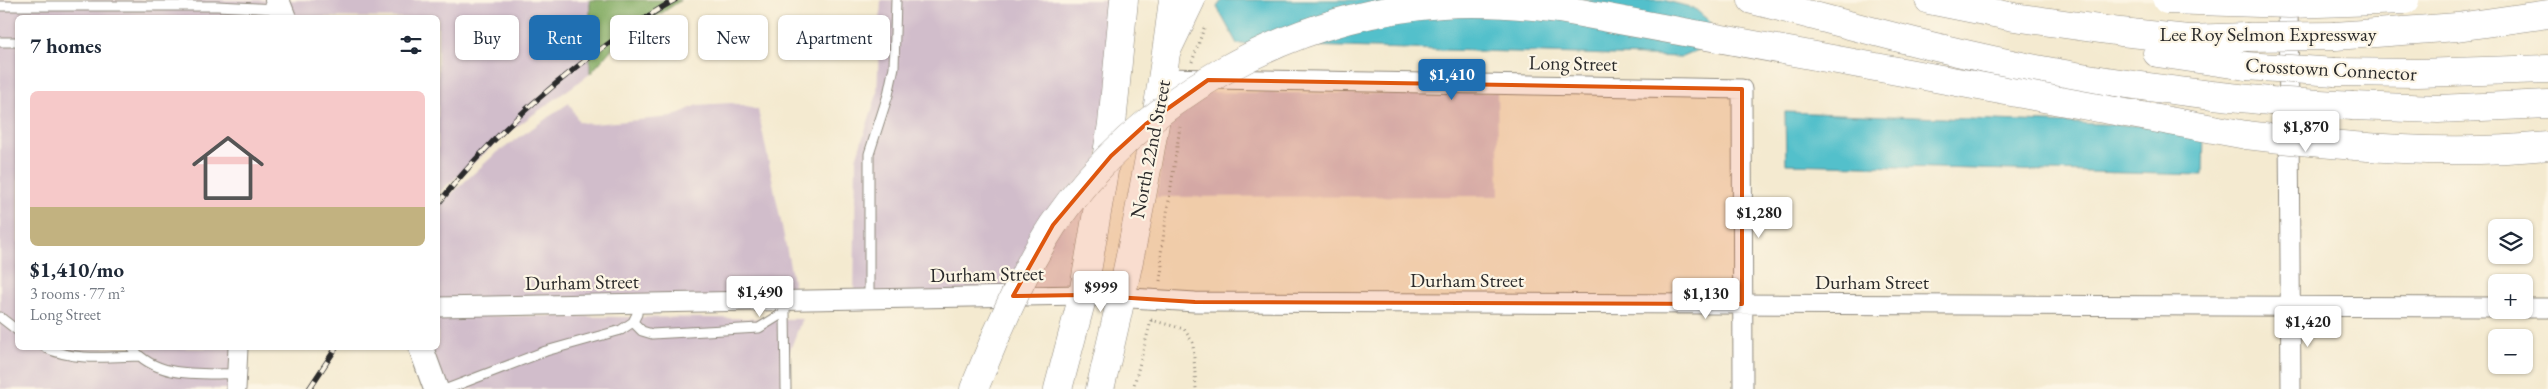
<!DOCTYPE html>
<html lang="en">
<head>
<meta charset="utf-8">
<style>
  :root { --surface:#fff; --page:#f2f2f3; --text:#1f2937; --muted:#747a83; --line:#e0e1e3; --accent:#1f6fb2 }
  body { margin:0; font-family:"EB Garamond",serif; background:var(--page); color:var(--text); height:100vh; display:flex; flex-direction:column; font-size:19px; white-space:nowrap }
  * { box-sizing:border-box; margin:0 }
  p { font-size:16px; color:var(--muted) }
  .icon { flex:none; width:28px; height:28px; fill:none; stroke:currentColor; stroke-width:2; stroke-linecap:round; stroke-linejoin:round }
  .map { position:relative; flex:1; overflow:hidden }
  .details { position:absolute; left:15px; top:15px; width:425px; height:335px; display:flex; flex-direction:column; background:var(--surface); border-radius:8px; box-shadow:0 1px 4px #0004 }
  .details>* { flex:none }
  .guide { position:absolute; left:455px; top:15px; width:475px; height:45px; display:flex; gap:10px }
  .tools { position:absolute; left:2488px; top:219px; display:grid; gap:10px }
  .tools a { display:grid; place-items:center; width:45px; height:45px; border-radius:8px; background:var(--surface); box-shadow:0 1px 4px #0004; font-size:25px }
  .price { position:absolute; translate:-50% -42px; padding:0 11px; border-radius:5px; background:#fff; color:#222; font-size:16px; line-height:32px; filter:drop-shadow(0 1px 2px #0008) }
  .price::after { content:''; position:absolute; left:50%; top:30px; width:15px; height:11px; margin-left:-8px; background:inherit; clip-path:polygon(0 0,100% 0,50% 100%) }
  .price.on { background:var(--accent); color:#fff }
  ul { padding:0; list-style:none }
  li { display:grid; align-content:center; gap:10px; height:265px; padding:0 15px }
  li+li { border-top:1px solid var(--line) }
  li span { display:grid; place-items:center; height:155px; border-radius:8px; color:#555 }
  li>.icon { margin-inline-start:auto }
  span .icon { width:90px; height:90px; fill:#fffc; stroke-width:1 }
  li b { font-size:21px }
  h2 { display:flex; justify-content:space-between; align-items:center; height:60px; padding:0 15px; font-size:21px }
  .chip { padding:0 18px; border-radius:8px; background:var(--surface); box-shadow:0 1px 4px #0004; font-size:18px; line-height:45px }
  .chip.on { background:var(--accent); color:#fff }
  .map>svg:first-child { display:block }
</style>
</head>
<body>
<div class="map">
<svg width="2548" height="389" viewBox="0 0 2548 389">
  <rect width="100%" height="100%" fill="#fcf5e5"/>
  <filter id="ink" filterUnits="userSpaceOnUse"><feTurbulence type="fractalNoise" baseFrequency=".02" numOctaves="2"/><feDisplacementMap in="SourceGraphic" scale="10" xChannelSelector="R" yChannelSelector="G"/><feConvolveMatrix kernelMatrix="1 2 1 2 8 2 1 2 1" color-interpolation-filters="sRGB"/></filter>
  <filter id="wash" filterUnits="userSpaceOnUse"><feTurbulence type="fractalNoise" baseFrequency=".0096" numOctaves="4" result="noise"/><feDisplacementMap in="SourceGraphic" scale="20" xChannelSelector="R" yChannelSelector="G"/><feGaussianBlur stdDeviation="1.12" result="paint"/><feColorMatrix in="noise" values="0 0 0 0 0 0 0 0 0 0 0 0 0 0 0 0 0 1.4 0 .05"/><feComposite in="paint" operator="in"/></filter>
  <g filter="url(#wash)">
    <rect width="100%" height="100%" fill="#f4ead0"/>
    <path fill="#d1bdcb" d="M 0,0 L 272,0 L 265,17 L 18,18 L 18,348 L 234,348 L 231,389 L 0,389 Z
      M 282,0 L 590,0 L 590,74 L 509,132 L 438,193 L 438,18 L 289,17 Z
      M 881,0 L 1123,0 L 1075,302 L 854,302 L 856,159 L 877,94 Z
      M 1173,92 L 1436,94 L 1497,92 L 1499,196 L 1156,197 Z
      M 569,103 L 579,122 L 593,124 L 672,117 L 697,105 L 732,103 L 758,110 L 798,305 L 438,303 L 438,206 L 495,154 Z
      M 438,315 L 802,319 L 785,363 L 792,389 L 441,389 L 425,348 L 438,348 Z"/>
    <path fill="#83ac63" stroke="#576c47" d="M 590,0 L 681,0 L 616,44 L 590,74 Z"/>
    <path fill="#53c0cb" stroke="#3f767b" d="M 1222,0 L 1663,0 L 1694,8 L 1710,22 L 1705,47 L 1682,57 L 1237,44 L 1217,7 Z
      M 1785,112 L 2204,128 L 2203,175 L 1786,164 Z"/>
  </g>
  <g filter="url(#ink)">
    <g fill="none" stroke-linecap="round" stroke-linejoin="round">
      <defs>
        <path id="service" d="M 0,6 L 217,6 L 275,9
          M 0,42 L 18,42
          M 869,299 L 869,154 L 888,95 L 894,67 L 896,0
          M 785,312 L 786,389
          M 0,317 L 18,331
          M 633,322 L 642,331 L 652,334 L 759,328 L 785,312 L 785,301
          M 46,348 C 74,361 108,357 139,356
          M 132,348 C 157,379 200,373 236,374
          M 447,389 L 546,351 L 621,330 L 633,322 L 637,314 L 637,303"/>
        <path id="minor" d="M 2288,0 L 2291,389
          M 1164,78 L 1742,89 L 1743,389
          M 438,307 L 1083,295 L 1195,302 L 2496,307
          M 2524,308 L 2548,308
          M 236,389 L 238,348"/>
        <path id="tertiary" d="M 277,0 L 284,18
          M 421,348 L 436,389"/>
        <path id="primary" d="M 1058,389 L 1083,295 L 1112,124 L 1124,0
          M 1100,389 C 1131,261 1157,131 1173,0"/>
        <path id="motorway" d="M 1752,0 C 1852,25 1951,54 2053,72 C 2125,85 2197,94 2270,101
          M 1929,0 L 2014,17 L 2121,32 L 2188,39 L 2246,37
          M 2335,36 L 2457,27 L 2548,14
          M 1168,48 L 1191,0
          M 2157,53 L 2246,66
          M 2335,72 L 2417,73 L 2548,69
          M 2353,106 L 2438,109 L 2548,104
          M 974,389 L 996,336"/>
      </defs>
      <use href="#service" stroke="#908a7e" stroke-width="11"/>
      <use href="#minor" stroke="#908a7e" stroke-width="21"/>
      <use href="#tertiary" stroke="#908a7e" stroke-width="26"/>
      <use href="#primary" stroke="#908a7e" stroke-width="29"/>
      <use href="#motorway" stroke="#908a7e" stroke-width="29"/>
      <path stroke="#908a7e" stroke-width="3" stroke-dasharray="1 4" stroke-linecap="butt" d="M 1192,62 L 1204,28
        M 1160,281 L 1162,267 L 1161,253 L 1180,127
        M 1151,320 L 1184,329 L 1193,343 L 1196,389
        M 1133,389 L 1152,317"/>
      <use href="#service" stroke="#fff" stroke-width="9"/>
      <use href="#minor" stroke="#fff" stroke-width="19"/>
      <use href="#tertiary" stroke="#fff" stroke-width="24"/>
      <use href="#primary" stroke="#fff" stroke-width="28"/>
      <use href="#motorway" stroke="#fff" stroke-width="28"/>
      <defs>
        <path id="rail" d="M 438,204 C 487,141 549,85 615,39 C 635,25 654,11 675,0
          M 309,389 L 336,348"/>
      </defs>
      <use href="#rail" stroke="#2b2b2b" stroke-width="5.5"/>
      <use href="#rail" stroke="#fcf5e5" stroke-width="4" stroke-dasharray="11" stroke-linecap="butt"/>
      <defs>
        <path id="motorway-bridge" d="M 2167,0 L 2290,4 L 2405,0
          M 2246,37 L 2335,36
          M 2246,66 L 2335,72
          M 2270,101 L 2353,106
          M 996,336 C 1013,298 1030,260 1053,225 C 1140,98 1289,15 1442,4 C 1481,1 1520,4 1559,9 L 2246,135 C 2346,147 2447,156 2548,146"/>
      </defs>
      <use href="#motorway-bridge" stroke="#908a7e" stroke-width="29" stroke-linecap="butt"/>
      <use href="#motorway-bridge" stroke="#fff" stroke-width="28"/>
    </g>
  </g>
  <path fill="#df570e" fill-opacity="0.2" stroke="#df570e" stroke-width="4" stroke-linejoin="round" d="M 1208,80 L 1742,89 L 1742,304 L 1195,302 L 1083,295 L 1013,296 L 1053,225 L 1111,156 L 1146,124 Z"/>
  <g text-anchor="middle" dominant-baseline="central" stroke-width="4.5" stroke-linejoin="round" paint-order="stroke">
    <g font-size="20" fill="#2b2b2b" stroke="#fcf5e5">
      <text x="2268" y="34">Lee Roy Selmon Expressway</text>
      <text transform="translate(1573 63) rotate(1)">Long Street</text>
      <text transform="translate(2331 69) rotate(3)">Crosstown Connector</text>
      <text transform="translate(1150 149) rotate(-79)">North 22nd Street</text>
      <text transform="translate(987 274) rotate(-1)">Durham Street</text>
      <text x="1467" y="280">Durham Street</text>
      <text transform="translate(582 282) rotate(-1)">Durham Street</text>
      <text x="1872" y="282">Durham Street</text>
    </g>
  </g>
</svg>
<div class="tools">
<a><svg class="icon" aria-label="layers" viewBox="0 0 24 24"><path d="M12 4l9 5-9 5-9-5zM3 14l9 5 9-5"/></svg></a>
<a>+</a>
<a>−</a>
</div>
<b class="price on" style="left:1452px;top:101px">$1,410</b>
<b class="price" style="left:2306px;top:153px">$1,870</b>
<b class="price" style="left:1759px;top:239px">$1,280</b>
<b class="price" style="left:1101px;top:313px">$999</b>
<b class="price" style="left:760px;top:318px">$1,490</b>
<b class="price" style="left:1706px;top:320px">$1,130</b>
<b class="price" style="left:2308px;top:348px">$1,420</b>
<div class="guide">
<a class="chip">Buy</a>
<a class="chip on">Rent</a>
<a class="chip">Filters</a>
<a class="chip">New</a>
<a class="chip">Apartment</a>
</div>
<section class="details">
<h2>7 homes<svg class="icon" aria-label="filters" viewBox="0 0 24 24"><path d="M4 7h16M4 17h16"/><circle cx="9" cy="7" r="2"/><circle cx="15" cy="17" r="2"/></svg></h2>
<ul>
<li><span style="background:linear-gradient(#f6c9c9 75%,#c2b280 0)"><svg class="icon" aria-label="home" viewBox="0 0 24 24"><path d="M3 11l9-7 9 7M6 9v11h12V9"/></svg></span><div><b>$1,410/mo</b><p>3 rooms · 77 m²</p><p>Long Street</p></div></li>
</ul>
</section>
</div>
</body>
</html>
